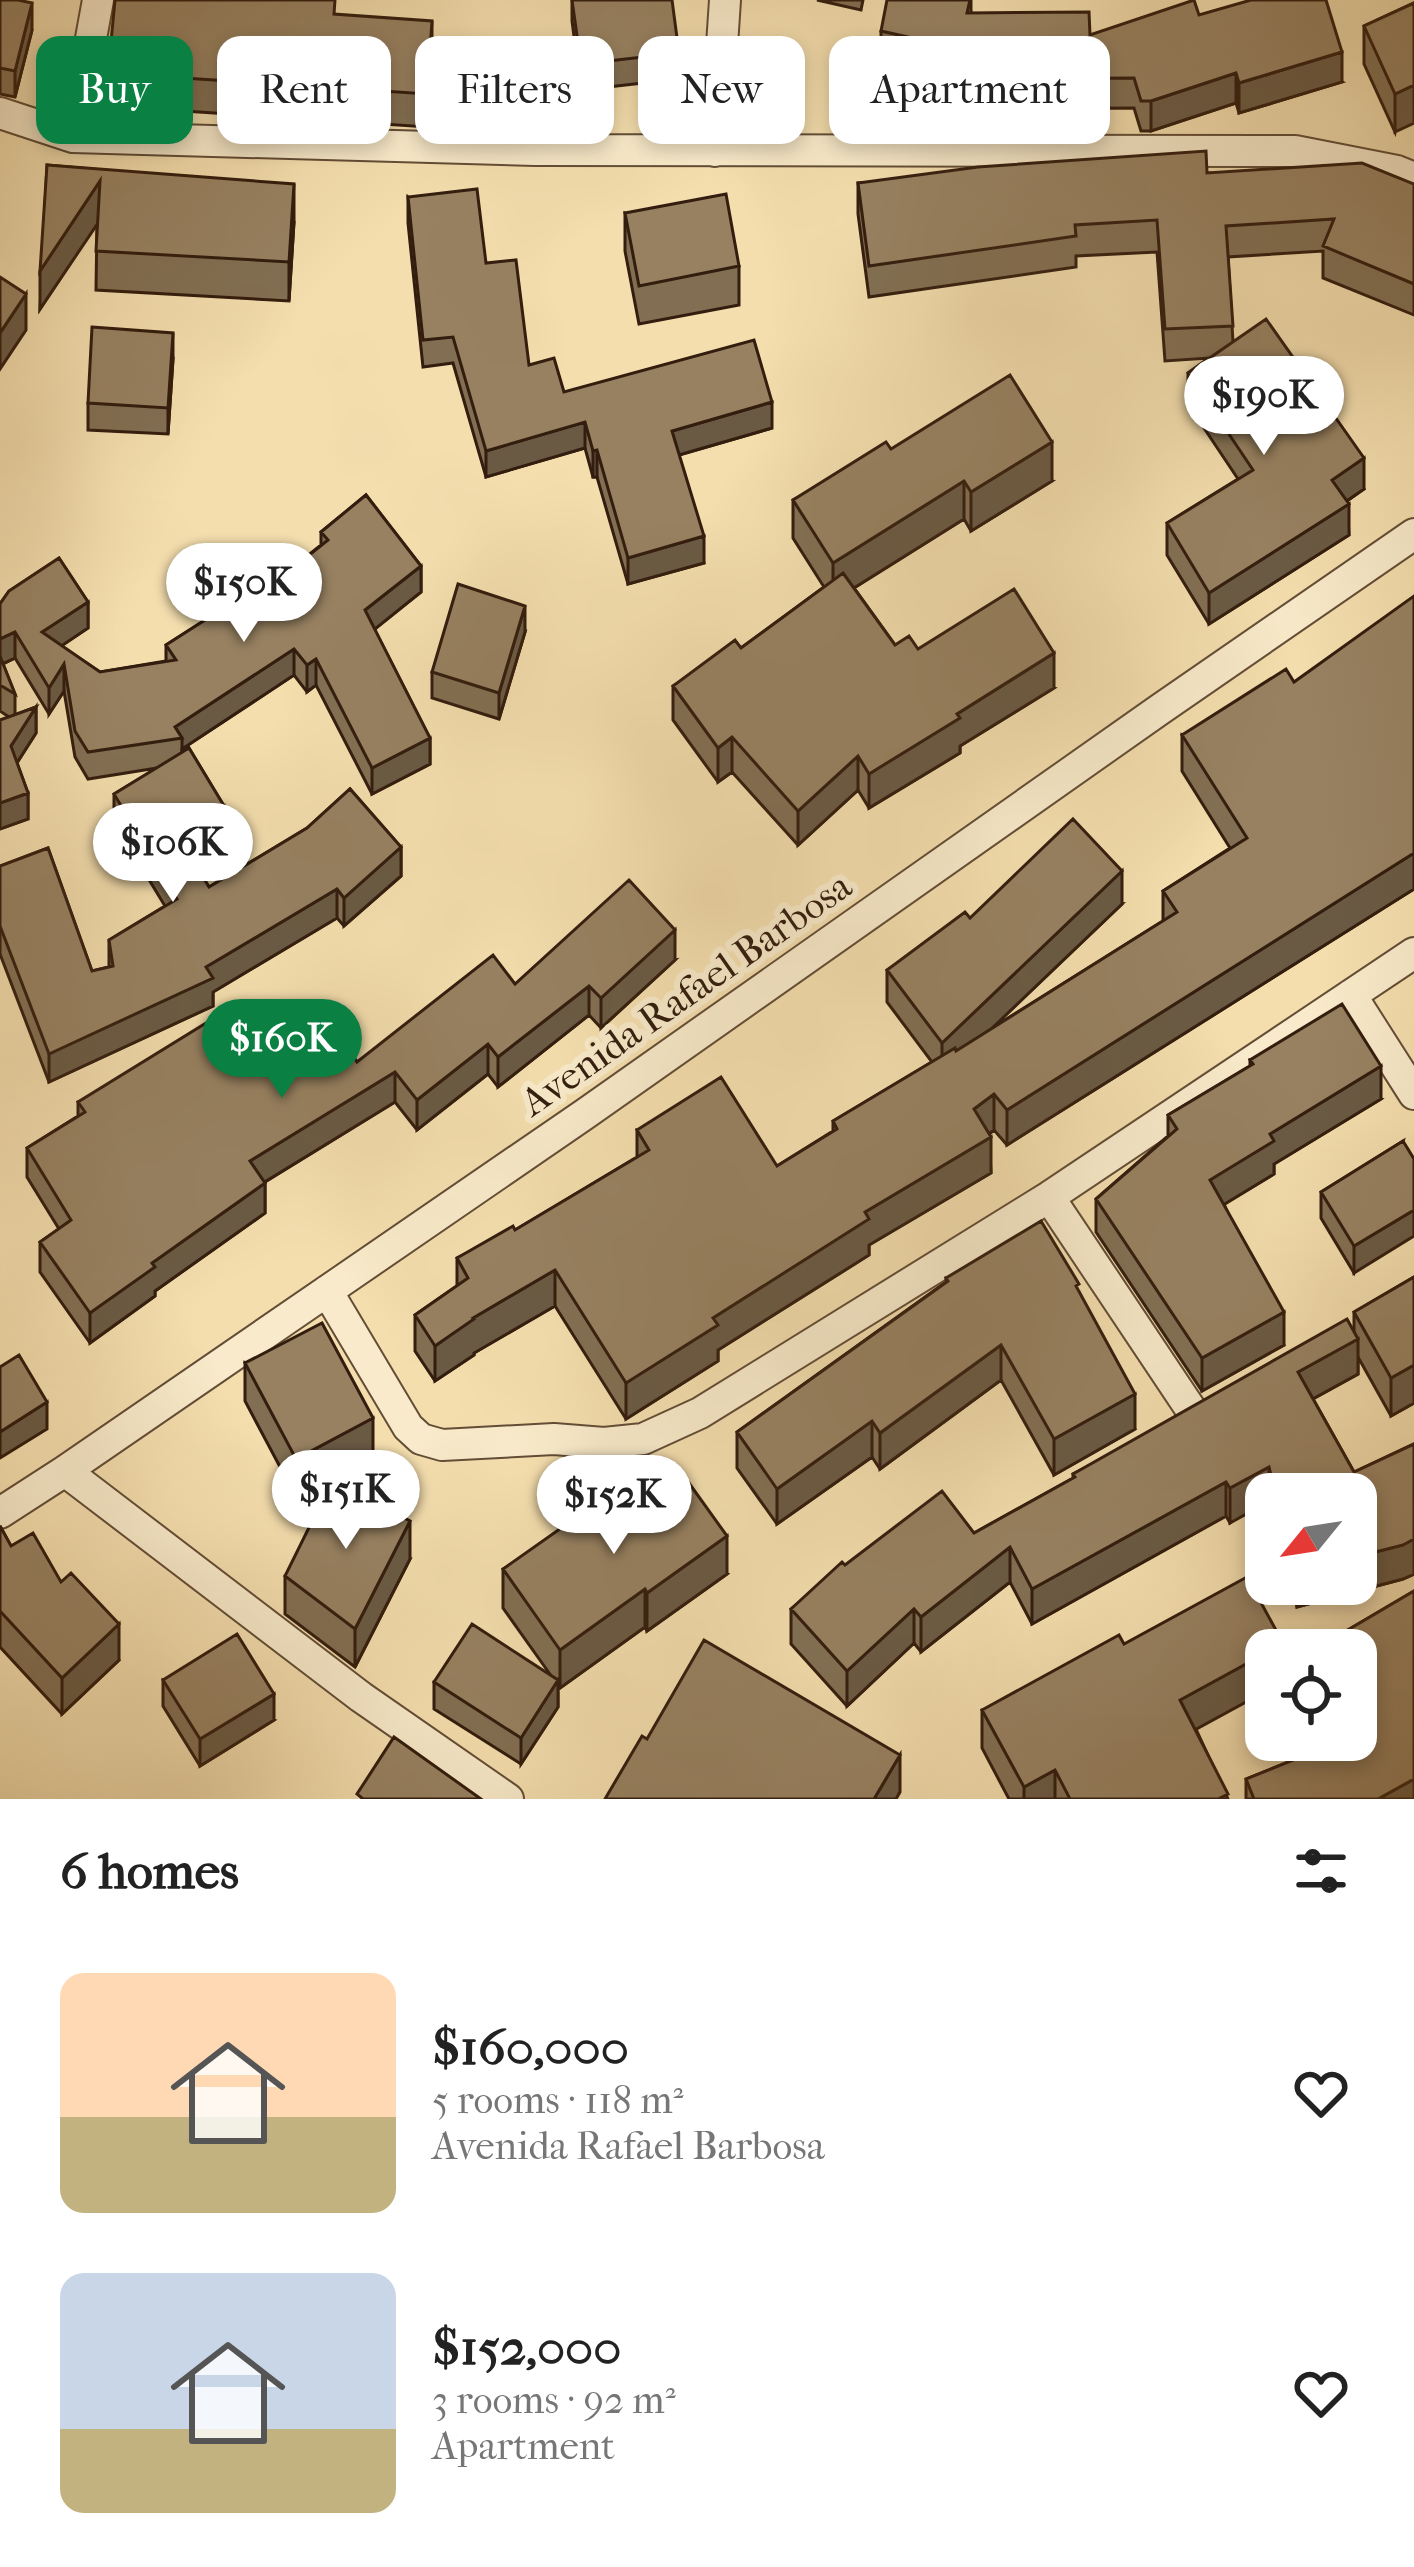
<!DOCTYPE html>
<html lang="en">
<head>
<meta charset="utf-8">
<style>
  :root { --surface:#fff; --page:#f6f6f6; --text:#222; --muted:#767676; --accent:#0b8043 }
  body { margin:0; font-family:"IM FELL French Canon",serif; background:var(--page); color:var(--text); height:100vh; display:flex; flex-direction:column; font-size:45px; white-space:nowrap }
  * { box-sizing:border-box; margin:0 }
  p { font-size:39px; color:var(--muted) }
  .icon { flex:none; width:66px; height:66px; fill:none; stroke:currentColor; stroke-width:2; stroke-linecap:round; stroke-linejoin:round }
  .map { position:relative; height:1799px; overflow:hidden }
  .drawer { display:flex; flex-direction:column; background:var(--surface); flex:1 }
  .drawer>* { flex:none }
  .guide { position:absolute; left:36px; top:36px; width:1344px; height:108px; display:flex; gap:24px }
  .needle { width:78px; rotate:240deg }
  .fabs { position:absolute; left:1245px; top:1473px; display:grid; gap:24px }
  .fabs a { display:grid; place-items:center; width:132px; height:132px; border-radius:24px; background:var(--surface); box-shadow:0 6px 18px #0003; font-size:60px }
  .price { position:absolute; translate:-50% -102px; padding:0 27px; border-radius:42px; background:#fff; color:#222; font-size:39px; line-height:78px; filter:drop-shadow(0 3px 6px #0008) }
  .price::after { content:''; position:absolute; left:50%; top:72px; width:36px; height:27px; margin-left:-18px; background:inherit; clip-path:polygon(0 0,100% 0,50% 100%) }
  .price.current { background:var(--accent); color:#fff }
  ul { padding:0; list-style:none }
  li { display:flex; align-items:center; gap:36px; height:300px; padding:0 60px }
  li span { display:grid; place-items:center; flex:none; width:336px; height:240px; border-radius:24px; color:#555 }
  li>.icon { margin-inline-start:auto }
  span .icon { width:144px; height:144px; fill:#fffc; stroke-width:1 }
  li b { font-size:51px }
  h2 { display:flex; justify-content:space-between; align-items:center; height:144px; padding:0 60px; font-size:51px }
  .tag { padding:0 42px; border-radius:24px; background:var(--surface); box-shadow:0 6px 18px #0003; font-size:42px; line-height:108px }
  .tag.current { background:var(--accent); color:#fff }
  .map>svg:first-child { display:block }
</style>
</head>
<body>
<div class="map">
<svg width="1414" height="1799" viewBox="0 0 1414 1799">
  <rect width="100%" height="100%" fill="#f4deae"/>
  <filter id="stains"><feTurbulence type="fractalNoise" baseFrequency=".00167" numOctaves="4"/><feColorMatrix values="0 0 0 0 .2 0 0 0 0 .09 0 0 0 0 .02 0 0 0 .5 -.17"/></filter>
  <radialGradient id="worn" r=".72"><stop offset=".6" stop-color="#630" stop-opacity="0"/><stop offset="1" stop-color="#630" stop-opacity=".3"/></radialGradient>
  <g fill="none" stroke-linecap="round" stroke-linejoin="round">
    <defs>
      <path id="minor" d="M 98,0 L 73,137 L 535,150 L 1295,151 L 1397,171 L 1414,178
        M 0,113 L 73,137
        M 715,151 L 725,0
        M 1351,995 L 1414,1094
        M 1049,1197 L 1196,1417
        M 327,1291 L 408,1427 L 421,1439 L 442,1445 L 554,1439 L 604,1443 L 643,1439 L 700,1413 L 1049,1197 L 1414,953
        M 65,1471 L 361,1697 L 508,1799
        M 0,1513 L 65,1471 L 585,1114 L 1159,710 L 1414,534"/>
    </defs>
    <use href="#minor" stroke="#634d36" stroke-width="34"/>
    <use href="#minor" stroke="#f8eaca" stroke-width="30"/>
  </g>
  <path fill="#826f53" stroke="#331d0e" stroke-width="3" d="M 0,0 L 32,30 L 15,97 L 0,94 Z
    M 572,0 L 679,53 L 679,79 L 581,90 L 572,21 Z
    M 817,0 L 863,0 L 861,10 Z
    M 971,0 L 971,13 L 1090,35 L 1199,15 L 1342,82 L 1239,113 L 1236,103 L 1151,131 L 1141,131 L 1134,108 L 990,109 L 989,85 L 881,61 L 881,31 Z
    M 1414,3 L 1395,132 L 1364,64 L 1364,26 Z
    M 335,14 L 432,54 L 427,127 L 108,106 L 108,73 Z
    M 47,165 L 158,175 L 294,222 L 289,301 L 96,290 L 97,223 L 40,309 Z
    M 1207,173 L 1414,184 L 1414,315 L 1323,278 L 1323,251 L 1228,257 L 1233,342 L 1364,489 L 1347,501 L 1349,535 L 1209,624 L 1167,555 L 1167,523 L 1238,479 L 1188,404 L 1188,373 L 1209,358 L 1165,361 L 1157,252 L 1076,256 L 1076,267 L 869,297 L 858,214 L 858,183 Z
    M 408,197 L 486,263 L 529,365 L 564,392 L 772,428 L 679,455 L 704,563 L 628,584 L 597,477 L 593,477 L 585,448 L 486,477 L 453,363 L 423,367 L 408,223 Z
    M 625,213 L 739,266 L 739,305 L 639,324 L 625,251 Z
    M 173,359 L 168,434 L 88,430 L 88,403 Z
    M 891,449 L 1052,481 L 971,531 L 964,519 L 854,588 L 895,645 L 1054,688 L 960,746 L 960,753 L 869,808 L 858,790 L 798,845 L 732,772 L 718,782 L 673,720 L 673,686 L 741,648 L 824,587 L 793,538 L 793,500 Z
    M 366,495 L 421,566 L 421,592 L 374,629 L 430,738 L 430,764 L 372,794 L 316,685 L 307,692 L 294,675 L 182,749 L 182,753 L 189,748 L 224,806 L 224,834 L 189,855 L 209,887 L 307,828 L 350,789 L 401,847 L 401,876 L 344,926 L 337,918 L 213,992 L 213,1006 L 49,1082 L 0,954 L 0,866 L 48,848 L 92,971 L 109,967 L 109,940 L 165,906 L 114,822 L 114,794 L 157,768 L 88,779 L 75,757 L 64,691 L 49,714 L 15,658 L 3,664 L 15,694 L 15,715 L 36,707 L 36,733 L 17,763 L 28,793 L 28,819 L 0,829 L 0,720 L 9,717 L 0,711 L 0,604 L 9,591 L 59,558 L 88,602 L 88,628 L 61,646 L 100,672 L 166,661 L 166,645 L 244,595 L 249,603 L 321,545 L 321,532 Z
    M 525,632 L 499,719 L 432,698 L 432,672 Z
    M 1182,735 L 1414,889 L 1007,1145 L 994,1130 L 989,1134 L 991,1173 L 869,1245 L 869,1255 L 718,1350 L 718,1361 L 626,1419 L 555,1306 L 474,1353 L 474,1355 L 435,1381 L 415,1351 L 415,1315 L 457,1286 L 457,1258 L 515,1230 L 637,1157 L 637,1130 L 777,1166 L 833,1131 L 833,1121 L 932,1062 L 887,1002 L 887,970 L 970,918 L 1122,904 L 992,1028 L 1163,921 L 1163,891 L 1230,848 L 1182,771 Z
    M 675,960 L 601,1028 L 589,1015 L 498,1087 L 488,1074 L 417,1130 L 395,1102 L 265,1182 L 265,1213 L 155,1291 L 155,1296 L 90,1343 L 40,1272 L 40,1242 L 59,1229 L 27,1177 L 27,1148 L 78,1116 L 78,1102 L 272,1072 L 357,1062 L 515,984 Z
    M 1250,1060 L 1381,1099 L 1274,1164 L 1274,1174 L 1224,1204 L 1284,1345 L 1202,1391 L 1096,1232 L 1096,1199 L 1168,1136 L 1168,1115 L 1250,1066 Z
    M 1403,1141 L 1354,1273 L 1321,1218 L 1321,1192 Z
    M 1414,1277 L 1414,1403 L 1391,1416 L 1358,1357 L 1358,1374 L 1313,1399 L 1354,1472 L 1414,1444 L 1414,1574 L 1403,1579 L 1297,1607 L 1291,1584 L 1356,1584 L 1356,1494 L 1266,1494 L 1230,1523 L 1226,1516 L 1032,1624 L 1010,1582 L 921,1652 L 914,1643 L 847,1706 L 791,1644 L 791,1609 L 845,1565 L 974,1533 L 1073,1478 L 1073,1474 L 1354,1332 L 1354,1312 Z
    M 946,1278 L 1079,1292 L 1135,1429 L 1054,1475 L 1001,1380 L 880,1469 L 872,1457 L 777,1524 L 737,1468 L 737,1432 L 946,1282 Z
    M 245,1363 L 373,1456 L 296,1497 L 245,1401 Z
    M 0,1526 L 11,1546 L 61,1582 L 119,1660 L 62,1714 L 0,1647 Z
    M 583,1531 L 727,1574 L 647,1631 L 645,1627 L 560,1688 L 558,1685 L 558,1707 L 521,1764 L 434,1709 L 434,1682 L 552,1677 L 503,1608 L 503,1569 Z
    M 410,1559 L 355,1667 L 285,1614 L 285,1576 Z
    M 1414,1591 L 1414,1799 L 1246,1799 L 1246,1779 L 1343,1740 L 1356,1740 L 1356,1650 L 1324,1650 L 1324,1644 Z
    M 1283,1650 L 1196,1729 L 1228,1799 L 1009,1799 L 982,1748 L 982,1710 Z
    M 163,1680 L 274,1720 L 200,1766 L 163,1706 Z"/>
  <path fill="#6a5a44" stroke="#331d0e" stroke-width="3" d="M 32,3 L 32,30 L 15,97 L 15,71 Z
    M 432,21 L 432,54 L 427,127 L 427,94 Z
    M 1342,52 L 1342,82 L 1239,113 L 1239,83 Z
    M 1236,73 L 1236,103 L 1151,131 L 1151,101 Z
    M 1414,85 L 1414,123 L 1395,132 L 1395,94 Z
    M 100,181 L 100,220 L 40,309 L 40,271 Z
    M 294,184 L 294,222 L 289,301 L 289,262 Z
    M 26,294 L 26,330 L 0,369 L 0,333 Z
    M 173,333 L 173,359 L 168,434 L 168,408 Z
    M 772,402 L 772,428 L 672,457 L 672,431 Z
    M 585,422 L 585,448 L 486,477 L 486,451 Z
    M 1052,442 L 1052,481 L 971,531 L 971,492 Z
    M 597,450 L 597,477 L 593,477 L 593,451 Z
    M 1364,458 L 1364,489 L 1332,511 L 1332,480 Z
    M 964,481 L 964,519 L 833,601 L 833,563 Z
    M 1349,504 L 1349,535 L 1209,624 L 1209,593 Z
    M 704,536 L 704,563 L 628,584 L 628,558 Z
    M 421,566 L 421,592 L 365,637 L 365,610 Z
    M 88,602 L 88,628 L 42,659 L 42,632 Z
    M 525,606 L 525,632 L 499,719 L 499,693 Z
    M 15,632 L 15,658 L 0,665 L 0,639 Z
    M 294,649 L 294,675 L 182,749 L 182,738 L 175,727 Z
    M 1054,653 L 1054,688 L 960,746 L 960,753 L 869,808 L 869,774 L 957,714 Z
    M 316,659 L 316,685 L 307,692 L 307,665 Z
    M 64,664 L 64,691 L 49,714 L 49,688 Z
    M 36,707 L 36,733 L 11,772 L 11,746 Z
    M 732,737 L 732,772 L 718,782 L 718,748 Z
    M 430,738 L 430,764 L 372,794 L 372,768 Z
    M 858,756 L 858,790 L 798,845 L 798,811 Z
    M 28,793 L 28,819 L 0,829 L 0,803 Z
    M 224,806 L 224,834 L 177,863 L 177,834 Z
    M 401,847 L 401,876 L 344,926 L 344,898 Z
    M 1414,853 L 1414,889 L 1007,1145 L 1007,1110 Z
    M 1122,871 L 1122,904 L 942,1076 L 942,1043 Z
    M 337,889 L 337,918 L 213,992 L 213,1006 L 49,1082 L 49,1054 L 206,967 Z
    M 675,930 L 675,960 L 601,1028 L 601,998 Z
    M 589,986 L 589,1015 L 498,1087 L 498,1057 Z
    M 488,1044 L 488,1074 L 417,1130 L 417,1100 Z
    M 1381,1066 L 1381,1099 L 1274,1164 L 1274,1174 L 1210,1213 L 1210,1180 L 1270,1134 Z
    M 395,1072 L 395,1102 L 250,1191 L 250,1161 Z
    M 994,1094 L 994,1130 L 974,1145 L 974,1109 Z
    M 991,1137 L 991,1173 L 869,1245 L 869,1255 L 718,1350 L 718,1361 L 626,1419 L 626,1383 L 713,1318 L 865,1212 Z
    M 265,1183 L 265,1213 L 155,1291 L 155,1296 L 90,1343 L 90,1313 L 152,1263 Z
    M 1414,1210 L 1414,1236 L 1354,1273 L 1354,1246 Z
    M 555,1270 L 555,1306 L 474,1353 L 474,1355 L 435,1381 L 435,1346 L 473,1318 Z
    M 1284,1312 L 1284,1345 L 1202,1391 L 1202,1358 Z
    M 1358,1339 L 1358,1374 L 1298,1407 L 1298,1372 Z
    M 1001,1345 L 1001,1380 L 880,1469 L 880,1433 Z
    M 1414,1365 L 1414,1403 L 1391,1416 L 1391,1378 Z
    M 1135,1394 L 1135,1429 L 1054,1475 L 1054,1439 Z
    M 47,1402 L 47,1429 L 0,1458 L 0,1432 Z
    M 373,1418 L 373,1456 L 296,1497 L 296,1459 Z
    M 872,1421 L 872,1457 L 777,1524 L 777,1489 Z
    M 1269,1467 L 1269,1494 L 1266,1494 L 1266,1503 L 1230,1523 L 1230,1488 Z
    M 1226,1482 L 1226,1516 L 1032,1624 L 1032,1589 Z
    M 410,1521 L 410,1559 L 355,1667 L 355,1629 Z
    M 727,1536 L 727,1574 L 647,1631 L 647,1593 Z
    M 1414,1539 L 1414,1574 L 1403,1579 L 1297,1607 L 1297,1584 L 1356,1584 L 1356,1557 Z
    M 1010,1547 L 1010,1582 L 921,1652 L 921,1617 Z
    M 645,1589 L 645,1627 L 560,1688 L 560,1650 Z
    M 914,1609 L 914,1643 L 847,1706 L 847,1671 Z
    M 119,1624 L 119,1660 L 62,1714 L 62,1678 Z
    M 1266,1653 L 1266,1691 L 1180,1738 L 1180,1700 Z
    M 558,1680 L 558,1707 L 521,1764 L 521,1738 Z
    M 274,1694 L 274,1720 L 200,1766 L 200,1739 Z
    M 900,1755 L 900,1792 L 896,1799 L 874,1799 Z
    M 1055,1770 L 1055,1799 L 1024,1799 L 1024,1787 Z
    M 1414,1779 L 1414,1799 L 1378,1799 Z"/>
  <path fill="#978161" stroke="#331d0e" stroke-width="3" d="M 0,0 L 18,0 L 32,3 L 15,71 L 0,68 Z
    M 115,0 L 335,0 L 334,14 L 432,21 L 427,94 L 108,73 Z
    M 572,0 L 672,0 L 679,53 L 581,64 Z
    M 887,0 L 970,0 L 967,13 L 1089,12 L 1090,35 L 1194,0 L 1199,15 L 1251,0 L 1326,0 L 1342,52 L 1239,83 L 1236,73 L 1151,101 L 1141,101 L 1134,78 L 990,79 L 989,55 L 881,31 Z
    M 1414,3 L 1414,85 L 1395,94 L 1364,26 Z
    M 1206,151 L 1207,173 L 1362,163 L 1414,184 L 1414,284 L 1323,246 L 1334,219 L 1226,226 L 1233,326 L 1165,329 L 1157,220 L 1075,225 L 1076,236 L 869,266 L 858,183 L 978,167 Z
    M 47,165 L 294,184 L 289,262 L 96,251 L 100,181 L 40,271 Z
    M 477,189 L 486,263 L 516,260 L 529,365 L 554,358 L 564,392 L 754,340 L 772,402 L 672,431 L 704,536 L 628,558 L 597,450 L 593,451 L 585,422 L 486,451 L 453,337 L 423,340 L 408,197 Z
    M 726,194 L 739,266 L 639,286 L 625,213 Z
    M 0,277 L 26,294 L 0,333 Z
    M 1266,319 L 1364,458 L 1332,480 L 1349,504 L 1209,593 L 1167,523 L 1253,470 L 1188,373 Z
    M 92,327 L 173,333 L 168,408 L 88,403 Z
    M 1010,375 L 1052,442 L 971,492 L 964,481 L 833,563 L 793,500 L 886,442 L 891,449 Z
    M 366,495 L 421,566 L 365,610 L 430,738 L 372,768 L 316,659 L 307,665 L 294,649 L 175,727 L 182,738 L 88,752 L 75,731 L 64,664 L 49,688 L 15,632 L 0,639 L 0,604 L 9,591 L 59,558 L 88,602 L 42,632 L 100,672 L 176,660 L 166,645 L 244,595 L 249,603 L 328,540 L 321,532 Z
    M 843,573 L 895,645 L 909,636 L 918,649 L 1014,589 L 1054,653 L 957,714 L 960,718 L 869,774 L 858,756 L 798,811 L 732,737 L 718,748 L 673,686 L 735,640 L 741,648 Z
    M 458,584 L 525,606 L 499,693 L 432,672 Z
    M 1414,596 L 1414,853 L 1007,1110 L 994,1094 L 974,1109 L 991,1137 L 865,1212 L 869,1219 L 713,1318 L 718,1325 L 626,1383 L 555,1270 L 473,1318 L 474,1319 L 435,1346 L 415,1315 L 468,1278 L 457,1258 L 513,1226 L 515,1230 L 649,1150 L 637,1130 L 721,1077 L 777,1166 L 837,1129 L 833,1121 L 955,1048 L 956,1051 L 1177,912 L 1163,891 L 1247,838 L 1182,735 L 1286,669 L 1294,682 Z
    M 0,656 L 15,694 L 0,685 Z
    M 36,707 L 11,746 L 28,793 L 0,803 L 0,720 Z
    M 189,748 L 224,806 L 177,834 L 209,887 L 307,828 L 350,789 L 401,847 L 344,898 L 337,889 L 206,967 L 213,978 L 49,1054 L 0,926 L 0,866 L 48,848 L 92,971 L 113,966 L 109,940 L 177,899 L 114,794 Z
    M 1073,819 L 1122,871 L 942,1043 L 887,970 L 965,912 L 970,918 Z
    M 629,880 L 675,930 L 601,998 L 589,986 L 498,1057 L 488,1044 L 417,1100 L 395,1072 L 250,1161 L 265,1183 L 152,1263 L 155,1267 L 90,1313 L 40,1242 L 71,1220 L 27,1148 L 85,1112 L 78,1102 L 232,1007 L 272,1072 L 338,1031 L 357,1062 L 493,955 L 515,984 Z
    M 1342,1004 L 1381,1066 L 1270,1134 L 1274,1141 L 1210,1180 L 1284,1312 L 1202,1358 L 1096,1199 L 1177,1129 L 1168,1115 L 1253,1064 L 1250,1060 Z
    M 1403,1141 L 1414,1159 L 1414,1210 L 1354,1246 L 1321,1192 Z
    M 1041,1221 L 1079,1284 L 1076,1286 L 1135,1394 L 1054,1439 L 1001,1345 L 880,1433 L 872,1421 L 777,1489 L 737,1432 L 948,1281 L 946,1278 Z
    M 1414,1277 L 1414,1365 L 1391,1378 L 1354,1312 Z
    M 1347,1319 L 1358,1339 L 1298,1372 L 1354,1472 L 1414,1444 L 1414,1539 L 1403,1545 L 1356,1557 L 1356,1494 L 1276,1494 L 1269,1467 L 1230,1488 L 1226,1482 L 1032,1589 L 1010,1547 L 921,1617 L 914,1609 L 847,1671 L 791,1609 L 842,1562 L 845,1565 L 942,1491 L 974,1533 L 1075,1477 L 1073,1474 Z
    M 322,1323 L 373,1418 L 296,1459 L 245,1363 Z
    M 19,1355 L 47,1402 L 0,1432 L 0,1367 Z
    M 676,1465 L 727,1536 L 647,1593 L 645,1589 L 560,1650 L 503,1569 L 574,1519 L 583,1531 Z
    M 332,1481 L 410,1521 L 355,1629 L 285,1576 Z
    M 0,1526 L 11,1546 L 33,1533 L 61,1582 L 71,1573 L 119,1624 L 62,1678 L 0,1611 Z
    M 1247,1577 L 1283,1643 L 1271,1650 L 1266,1650 L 1266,1653 L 1180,1700 L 1228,1794 L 1218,1799 L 1070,1799 L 1055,1770 L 1024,1787 L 982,1710 L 1119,1635 L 1124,1644 Z
    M 1414,1591 L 1414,1779 L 1378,1799 L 1254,1799 L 1246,1779 L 1343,1740 L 1356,1740 L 1356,1721 L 1367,1716 L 1356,1698 L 1356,1650 L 1328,1650 L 1324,1644 Z
    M 472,1624 L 558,1680 L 521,1738 L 434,1682 Z
    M 237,1634 L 274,1694 L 200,1739 L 163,1680 Z
    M 704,1640 L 900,1755 L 874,1799 L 605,1799 L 642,1736 L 647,1739 Z
    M 394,1737 L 481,1799 L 363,1799 L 357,1794 Z"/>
  <g text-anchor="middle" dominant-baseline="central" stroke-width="12" stroke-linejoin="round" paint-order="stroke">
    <g font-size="39" fill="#331d0e" stroke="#f8eaca">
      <text transform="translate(686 994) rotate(-35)">Avenida Rafael Barbosa</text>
    </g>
  </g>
  <rect width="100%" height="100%" filter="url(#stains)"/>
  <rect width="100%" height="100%" fill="url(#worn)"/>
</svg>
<div class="fabs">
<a><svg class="needle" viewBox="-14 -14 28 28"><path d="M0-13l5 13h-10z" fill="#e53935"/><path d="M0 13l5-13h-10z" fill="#767676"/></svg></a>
<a><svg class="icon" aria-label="locate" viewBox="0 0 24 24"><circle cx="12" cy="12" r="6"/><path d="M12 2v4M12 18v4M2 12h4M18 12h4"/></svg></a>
</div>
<b class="price" style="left:1264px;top:458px">$190K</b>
<b class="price" style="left:244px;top:645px">$150K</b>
<b class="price" style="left:173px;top:905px">$106K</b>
<b class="price current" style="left:282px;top:1101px">$160K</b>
<b class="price" style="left:346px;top:1552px">$151K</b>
<b class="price" style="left:614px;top:1557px">$152K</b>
<div class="guide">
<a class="tag current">Buy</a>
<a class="tag">Rent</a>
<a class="tag">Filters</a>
<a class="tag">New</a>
<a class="tag">Apartment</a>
</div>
</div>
<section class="drawer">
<h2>6 homes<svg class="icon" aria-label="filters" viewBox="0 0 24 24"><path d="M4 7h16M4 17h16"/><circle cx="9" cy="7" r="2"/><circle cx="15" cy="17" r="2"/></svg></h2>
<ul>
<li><span style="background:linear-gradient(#ffd9b3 60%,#c2b280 0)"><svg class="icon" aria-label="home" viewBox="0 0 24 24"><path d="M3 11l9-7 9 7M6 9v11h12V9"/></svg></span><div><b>$160,000</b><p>5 rooms · 118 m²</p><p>Avenida Rafael Barbosa</p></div><svg class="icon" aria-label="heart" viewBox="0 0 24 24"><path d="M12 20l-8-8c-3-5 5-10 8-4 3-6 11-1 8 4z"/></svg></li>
<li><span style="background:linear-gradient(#c9d6e8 65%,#c2b280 0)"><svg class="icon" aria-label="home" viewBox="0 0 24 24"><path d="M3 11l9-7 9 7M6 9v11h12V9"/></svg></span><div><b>$152,000</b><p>3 rooms · 92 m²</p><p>Apartment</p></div><svg class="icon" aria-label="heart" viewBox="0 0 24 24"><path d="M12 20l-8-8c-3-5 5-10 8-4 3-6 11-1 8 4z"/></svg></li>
</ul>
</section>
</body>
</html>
